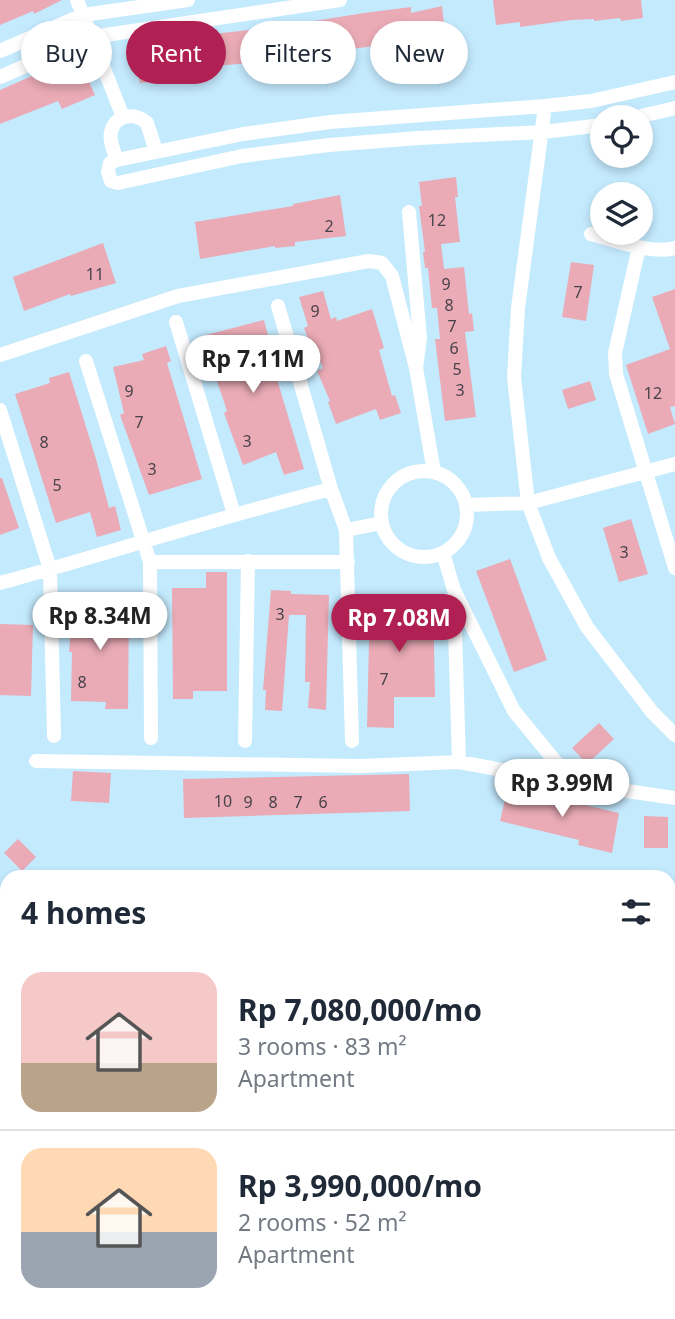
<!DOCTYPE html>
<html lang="en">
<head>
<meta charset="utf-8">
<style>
  :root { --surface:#fff; --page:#f6f6f7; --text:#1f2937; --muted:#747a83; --line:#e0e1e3; --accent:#b12052 }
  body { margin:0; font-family:"Noto Sans",sans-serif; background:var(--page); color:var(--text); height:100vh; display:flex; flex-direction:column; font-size:26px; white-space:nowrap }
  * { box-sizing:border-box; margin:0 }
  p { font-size:23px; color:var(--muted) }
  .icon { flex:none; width:38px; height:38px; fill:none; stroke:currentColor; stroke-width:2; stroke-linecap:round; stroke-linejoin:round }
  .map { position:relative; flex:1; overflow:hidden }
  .sheet { position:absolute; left:0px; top:870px; width:676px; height:450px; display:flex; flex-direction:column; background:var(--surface); border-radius:21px 21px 0 0; box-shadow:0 4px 10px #0003 }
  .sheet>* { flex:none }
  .guide { position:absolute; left:21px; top:21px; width:634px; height:63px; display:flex; gap:14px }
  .tools { position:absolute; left:590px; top:105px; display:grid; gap:14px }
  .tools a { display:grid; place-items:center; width:63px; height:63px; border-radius:50%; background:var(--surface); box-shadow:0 4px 10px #0003; font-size:35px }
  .price { position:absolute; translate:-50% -60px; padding:0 16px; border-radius:24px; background:#fff; color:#222; font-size:23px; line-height:46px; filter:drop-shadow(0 2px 4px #0008) }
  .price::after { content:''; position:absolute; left:50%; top:42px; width:21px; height:16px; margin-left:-10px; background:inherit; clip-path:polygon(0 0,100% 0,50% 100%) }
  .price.on { background:var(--accent); color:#fff }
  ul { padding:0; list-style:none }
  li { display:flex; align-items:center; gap:21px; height:175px; padding:0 21px }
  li+li { border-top:2px solid var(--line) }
  li span { display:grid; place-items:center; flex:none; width:196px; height:140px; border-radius:21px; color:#555 }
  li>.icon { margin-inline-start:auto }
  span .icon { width:84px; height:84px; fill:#fffc; stroke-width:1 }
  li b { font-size:30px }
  h2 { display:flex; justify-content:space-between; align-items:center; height:84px; padding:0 21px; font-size:30px }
  .pill { padding:0 24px; border-radius:32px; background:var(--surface); box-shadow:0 4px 10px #0003; font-size:24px; line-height:63px }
  .pill.on { background:var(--accent); color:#fff }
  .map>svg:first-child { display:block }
</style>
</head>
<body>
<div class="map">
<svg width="675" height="1319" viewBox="0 0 675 1319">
  <rect width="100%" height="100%" fill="#c4eafe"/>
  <path fill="#5c97b5" d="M 668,1040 L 675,1041 L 675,1165 L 669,1163 Z
    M 0,1134 L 7,1136 L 7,1228 L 0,1228 Z"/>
  <path fill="#eaabb6" d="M 0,0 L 62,0 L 34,14 L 33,11 L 0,25 Z
    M 493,0 L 641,0 L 643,18 L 621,21 L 620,18 L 594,21 L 594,19 L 571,20 L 520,27 L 520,22 L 496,25 Z
    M 442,6 L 446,42 L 420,46 L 419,40 L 239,64 L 186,68 L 187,72 L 159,75 L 160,81 L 140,83 L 134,48 L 213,34 L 314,23 L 314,21 L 364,13 L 411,7 L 411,13 Z
    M 80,62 L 95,95 L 62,109 L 58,101 L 0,124 L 0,90 L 41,72 L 43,78 Z
    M 456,177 L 458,197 L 455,197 L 460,242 L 441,244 L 444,269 L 464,267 L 469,314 L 472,313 L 474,331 L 465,332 L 476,417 L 445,421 L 435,339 L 440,339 L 437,308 L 432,308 L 428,268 L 425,268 L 423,252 L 425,252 L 419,206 L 422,206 L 419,182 Z
    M 340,195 L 346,236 L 295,242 L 295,246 L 275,248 L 275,246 L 200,259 L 195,222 L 293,206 L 293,204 Z
    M 103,243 L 116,283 L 71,296 L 70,294 L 24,311 L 13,277 Z
    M 571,262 L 594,265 L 586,321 L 562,317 Z
    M 675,289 L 675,406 L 670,407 L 675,424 L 648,434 L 626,365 L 670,349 L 652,297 Z
    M 323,291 L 331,319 L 336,317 L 337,321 L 372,309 L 384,348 L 379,350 L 392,396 L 395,395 L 401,413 L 380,420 L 376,409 L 336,424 L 328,402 L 330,401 L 317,371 L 323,368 L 313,343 L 310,344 L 304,328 L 308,326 L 299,297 Z
    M 264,320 L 273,355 L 270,356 L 304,469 L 284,475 L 276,452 L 243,465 L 224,413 L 227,411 L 202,336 Z
    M 166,346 L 171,361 L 167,363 L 202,479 L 149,495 L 120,415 L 124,413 L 113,367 L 144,360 L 142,354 Z
    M 69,372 L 96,459 L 109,508 L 115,506 L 121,530 L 97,537 L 90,512 L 56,523 L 15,394 L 50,383 L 49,378 Z
    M 590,381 L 596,400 L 568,409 L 562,390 Z
    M 0,478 L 2,478 L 19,528 L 0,535 Z
    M 631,519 L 648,574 L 619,582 L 603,528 Z
    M 510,559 L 547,660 L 514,672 L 476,571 Z
    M 206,572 L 227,572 L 227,691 L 193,691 L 193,699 L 173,699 L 172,588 L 206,588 Z
    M 271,590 L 291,591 L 291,594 L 329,595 L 326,710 L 308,708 L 310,682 L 305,682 L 306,615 L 289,615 L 282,711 L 265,710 L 266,690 L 263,690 Z
    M 401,594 L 433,594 L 435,697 L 394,697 L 394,728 L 367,727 L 370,597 L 401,598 Z
    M 70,595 L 91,596 L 91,602 L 129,602 L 128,709 L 105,709 L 106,702 L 71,701 L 72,652 L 69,652 L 73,608 L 69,608 Z
    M 0,624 L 33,625 L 31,696 L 0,695 Z
    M 599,723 L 614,739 L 587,764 L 572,748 Z
    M 73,771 L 111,773 L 109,803 L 71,801 Z
    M 409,774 L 410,811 L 184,818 L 183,779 Z
    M 508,787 L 619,813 L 612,853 L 578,845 L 579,840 L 500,821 Z
    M 644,816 L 668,817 L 668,848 L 644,848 Z
    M 18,839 L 36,857 L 22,871 L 4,853 Z"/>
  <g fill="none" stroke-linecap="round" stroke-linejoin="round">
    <path stroke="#fff" stroke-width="14" d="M 77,0 L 123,117
      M 0,51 L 83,15 L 188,0
      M 0,77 L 92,37 L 340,0
      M 545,106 L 518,308 L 514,377 L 528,503 L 549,558 L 587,627 L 652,712 L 675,735
      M 637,117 L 675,108
      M 602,125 L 543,132 L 419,138 L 329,145 L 242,156 L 118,183 L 111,181 L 108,172 L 110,163 L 117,160 L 243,134 L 330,122 L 545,106 L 591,101 L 675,82
      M 117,160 C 114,152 109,141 111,132 C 115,114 135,112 147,123 L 156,151
      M 409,212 L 420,338 L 416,368 L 434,472
      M 591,234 C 614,240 653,255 675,248
      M 639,247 L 615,353 L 616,374 L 675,568
      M 278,306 L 331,489 L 346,530 L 352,741
      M 176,322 L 234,514
      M 0,355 L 178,296 L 369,261 L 382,263 L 392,276 L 416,368
      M 86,361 L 150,562 L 348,562
      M 0,410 L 50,569 L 54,736
      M381 514a43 43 0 1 1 86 0a43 43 0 1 1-86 0Z
      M 467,505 L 528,503 L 675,464
      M 346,530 L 382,523
      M 443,553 L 454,590 L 514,711 L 573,783
      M 150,562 L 151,738
      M 0,583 C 110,553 219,517 331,489
      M 454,596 L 459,762
      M 245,741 L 248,561
      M 36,761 L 360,766 L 459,762 L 573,783 L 675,798
      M 0,1311 L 14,1319"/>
    <defs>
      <path id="rail" d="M 0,912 L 7,921
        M 0,926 L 7,935
        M 306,1312 L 310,1319"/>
    </defs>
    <use href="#rail" stroke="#465b66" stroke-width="7"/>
    <use href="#rail" stroke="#fff" stroke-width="4.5" stroke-dasharray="13" stroke-linecap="butt"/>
  </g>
  <g text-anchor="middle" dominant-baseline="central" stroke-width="7" stroke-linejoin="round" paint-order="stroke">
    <g font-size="16" fill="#48434b">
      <text x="437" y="220">12</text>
      <text x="329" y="226">2</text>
      <text x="95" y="274">11</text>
      <text x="446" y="284">9</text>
      <text x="578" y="292">7</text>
      <text x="449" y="305">8</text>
      <text x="315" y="311">9</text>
      <text x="452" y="326">7</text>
      <text x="454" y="348">6</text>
      <text x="457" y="369">5</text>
      <text x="460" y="390">3</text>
      <text x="129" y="391">9</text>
      <text x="653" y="393">12</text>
      <text x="139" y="422">7</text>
      <text x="247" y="441">3</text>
      <text x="44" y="442">8</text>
      <text x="152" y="469">3</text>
      <text x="57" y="485">5</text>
      <text x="624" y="552">3</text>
      <text x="280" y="614">3</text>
      <text x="384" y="679">7</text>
      <text x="82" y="682">8</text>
      <text x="223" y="801">10</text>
      <text x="248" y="802">9</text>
      <text x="273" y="802">8</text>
      <text x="298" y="802">7</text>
      <text x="323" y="802">6</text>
    </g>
  </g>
</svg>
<div class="tools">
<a><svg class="icon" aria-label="locate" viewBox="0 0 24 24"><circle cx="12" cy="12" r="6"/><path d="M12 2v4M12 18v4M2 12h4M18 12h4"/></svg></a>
<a><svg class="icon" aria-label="layers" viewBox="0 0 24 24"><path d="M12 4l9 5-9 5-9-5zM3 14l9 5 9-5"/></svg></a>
</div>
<b class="price" style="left:253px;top:395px">Rp 7.11M</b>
<b class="price" style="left:100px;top:652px">Rp 8.34M</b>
<b class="price on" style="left:399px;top:654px">Rp 7.08M</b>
<b class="price" style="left:562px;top:819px">Rp 3.99M</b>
<div class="guide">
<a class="pill">Buy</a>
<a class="pill on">Rent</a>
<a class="pill">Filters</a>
<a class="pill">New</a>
</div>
<section class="sheet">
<h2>4 homes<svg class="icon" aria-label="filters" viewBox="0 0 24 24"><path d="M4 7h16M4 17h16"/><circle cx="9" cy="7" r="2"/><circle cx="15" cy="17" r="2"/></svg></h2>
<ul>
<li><span style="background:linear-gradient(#f6c9c9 65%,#b9a48a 0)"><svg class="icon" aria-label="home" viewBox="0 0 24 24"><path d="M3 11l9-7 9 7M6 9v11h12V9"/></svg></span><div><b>Rp 7,080,000/mo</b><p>3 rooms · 83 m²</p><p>Apartment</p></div></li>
<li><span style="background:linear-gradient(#ffd9b3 60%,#9aa5b1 0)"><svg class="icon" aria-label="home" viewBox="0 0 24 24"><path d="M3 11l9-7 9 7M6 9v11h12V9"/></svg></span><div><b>Rp 3,990,000/mo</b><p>2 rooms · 52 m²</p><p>Apartment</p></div></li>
</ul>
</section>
</div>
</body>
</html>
